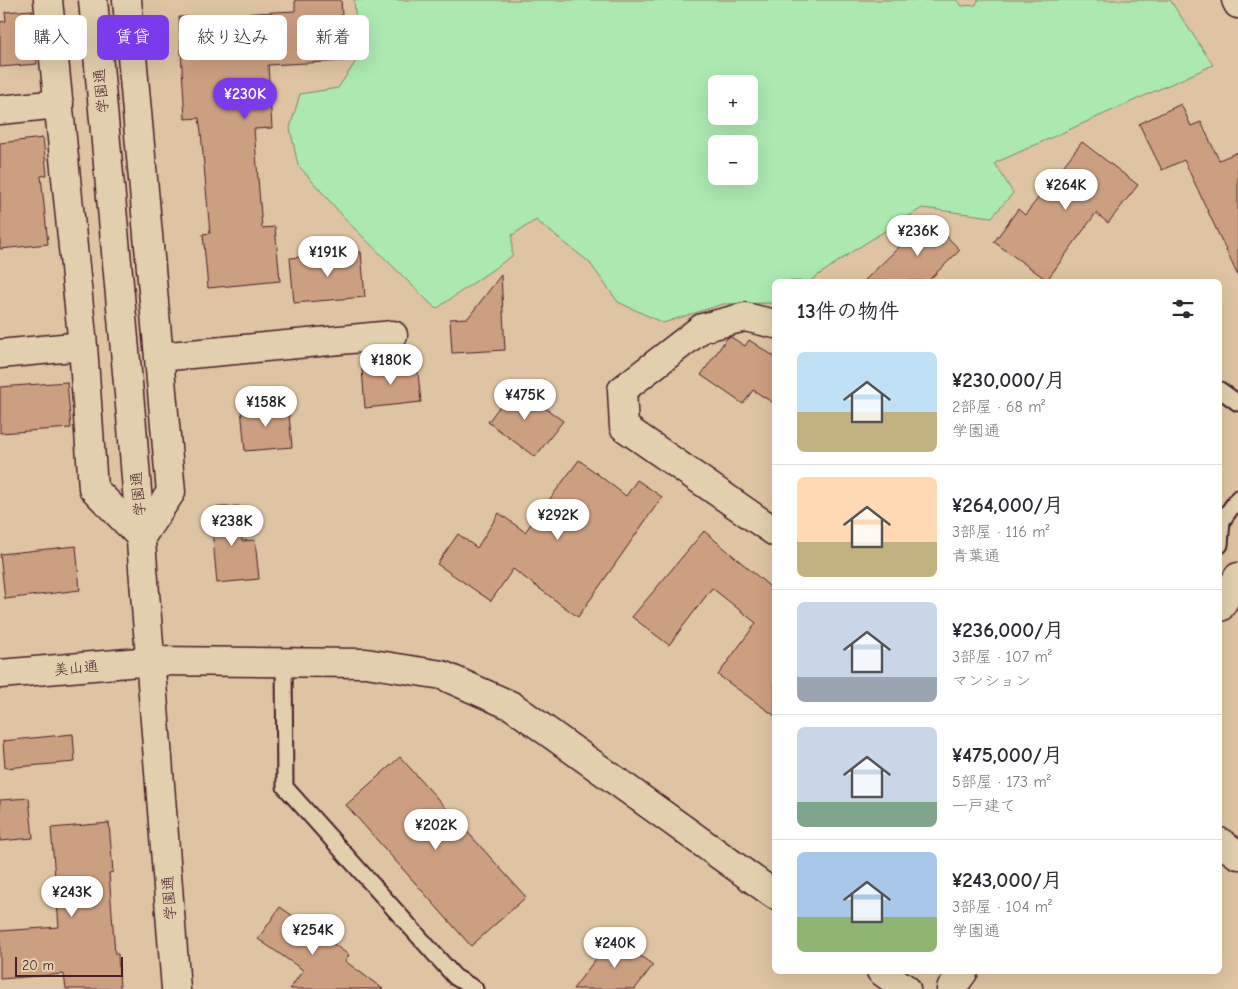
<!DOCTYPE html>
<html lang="ja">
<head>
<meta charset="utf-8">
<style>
  :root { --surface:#fff; --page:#f2f2f3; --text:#2b2b33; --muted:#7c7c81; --line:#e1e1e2; --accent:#7c3aed }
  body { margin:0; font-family:"Comic Neue","Klee One",sans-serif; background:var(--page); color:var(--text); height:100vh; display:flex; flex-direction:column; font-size:19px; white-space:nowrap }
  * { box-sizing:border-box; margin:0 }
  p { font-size:16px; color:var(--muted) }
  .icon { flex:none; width:28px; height:28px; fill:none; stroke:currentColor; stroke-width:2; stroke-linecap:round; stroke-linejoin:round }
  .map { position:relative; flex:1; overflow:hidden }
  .panel { position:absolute; left:772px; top:279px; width:450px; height:695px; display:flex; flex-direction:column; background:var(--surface); border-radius:8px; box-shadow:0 5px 20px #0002 }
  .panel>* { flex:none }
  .guide { position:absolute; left:15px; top:15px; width:475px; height:45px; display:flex; gap:10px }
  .buttons { position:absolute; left:708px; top:75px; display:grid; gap:10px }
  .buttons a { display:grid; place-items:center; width:50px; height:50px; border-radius:8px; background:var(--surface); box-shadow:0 5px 20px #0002; font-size:25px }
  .scale { position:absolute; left:15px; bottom:12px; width:108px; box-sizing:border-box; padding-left:5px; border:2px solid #4a1f2b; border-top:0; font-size:14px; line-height:18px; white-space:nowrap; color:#4a1f2b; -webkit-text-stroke:4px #e1cfad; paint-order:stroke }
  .price { position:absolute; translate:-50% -42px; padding:0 11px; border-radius:18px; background:#fff; color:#222; font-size:16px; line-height:32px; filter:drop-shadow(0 1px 2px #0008) }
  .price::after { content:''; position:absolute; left:50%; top:30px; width:15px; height:11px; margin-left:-8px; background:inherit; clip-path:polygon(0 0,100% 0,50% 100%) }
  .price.active { background:var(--accent); color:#fff }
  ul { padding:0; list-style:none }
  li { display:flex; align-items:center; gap:15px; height:125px; padding:0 25px }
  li+li { border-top:1px solid var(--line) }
  li span { display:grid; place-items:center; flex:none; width:140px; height:100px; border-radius:8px; color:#555 }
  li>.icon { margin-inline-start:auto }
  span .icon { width:60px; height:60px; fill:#fffc; stroke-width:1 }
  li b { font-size:21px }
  h2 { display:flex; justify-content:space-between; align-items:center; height:60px; padding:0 25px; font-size:21px }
  .pill { padding:0 18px; border-radius:8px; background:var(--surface); box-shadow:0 5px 20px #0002; font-size:18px; line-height:45px }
  .pill.active { background:var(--accent); color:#fff }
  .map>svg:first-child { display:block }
</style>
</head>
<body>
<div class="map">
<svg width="1238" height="989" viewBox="0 0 1238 989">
  <rect width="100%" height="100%" fill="#dec4a2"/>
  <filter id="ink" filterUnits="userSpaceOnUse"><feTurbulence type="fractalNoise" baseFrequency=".02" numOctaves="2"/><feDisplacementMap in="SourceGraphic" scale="10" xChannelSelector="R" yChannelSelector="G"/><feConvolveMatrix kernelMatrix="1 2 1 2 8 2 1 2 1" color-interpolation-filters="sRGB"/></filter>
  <g filter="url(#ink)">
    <path fill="#abe9b0" stroke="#7a846e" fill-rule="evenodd" d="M 354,0 L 957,0 L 962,6 L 976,5 L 978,0 L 1170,0 L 1213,65 L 995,163 L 1013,193 L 992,217 L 922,208 L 856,249 L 810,281 L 775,281 L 775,303 L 723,304 L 663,323 L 618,302 L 589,262 L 536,220 L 512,235 L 512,256 L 436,309 L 349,223 L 298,165 L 290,128 L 300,94 L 338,88 L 359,57 ZM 716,84 L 749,84 L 749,116 L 716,116 ZM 716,144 L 749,144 L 749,176 L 716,176 Z"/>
    <path fill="#cd9f81" stroke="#4a1f2b" d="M 295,0 L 341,0 L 345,61 L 268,65 L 272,128 L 254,129 L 262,228 L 275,227 L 280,281 L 208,288 L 203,234 L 210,233 L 201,132 L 199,118 L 185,119 L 179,17 L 295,11 Z
      M 32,10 L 37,64 L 0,67 L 0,22 L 6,21 L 5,12 Z
      M 1181,104 L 1191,126 L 1201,122 L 1219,160 L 1238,152 L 1238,276 L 1184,160 L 1162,170 L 1139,124 Z
      M 43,138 L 47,175 L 41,176 L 48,244 L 0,249 L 0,143 Z
      M 1082,142 L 1138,185 L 1108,223 L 1096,213 L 1047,280 L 994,242 L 1018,209 L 1025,215 Z
      M 929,218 L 960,250 L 928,281 L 864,281 Z
      M 361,252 L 365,297 L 294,303 L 290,258 Z
      M 501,275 L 505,350 L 452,353 L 450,319 L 468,318 Z
      M 731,337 L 745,346 L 749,340 L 775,357 L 775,404 L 753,390 L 743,404 L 701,375 L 727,338 Z
      M 417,363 L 421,402 L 365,408 L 362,369 Z
      M 67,382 L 71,428 L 0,433 L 0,387 Z
      M 515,386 L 563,421 L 535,457 L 488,422 Z
      M 288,404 L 292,447 L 245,451 L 241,408 Z
      M 579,460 L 626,496 L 637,480 L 662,497 L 578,617 L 513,569 L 491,601 L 437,564 L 458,534 L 477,548 L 499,513 L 525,532 Z
      M 239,506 L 242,541 L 255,540 L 259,579 L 217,583 L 210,508 Z
      M 704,531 L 775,591 L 775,716 L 718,675 L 756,623 L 712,588 L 669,645 L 632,617 Z
      M 76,546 L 80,590 L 5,599 L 0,554 Z
      M 73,734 L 75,762 L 5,768 L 3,741 Z
      M 400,757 L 526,897 L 471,946 L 346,805 Z
      M 29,798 L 33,838 L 0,841 L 0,800 Z
      M 109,823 L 113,872 L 109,873 L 115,954 L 118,954 L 120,989 L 66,989 L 64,974 L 0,979 L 0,931 L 59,927 L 51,828 Z
      M 280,907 L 349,955 L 345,961 L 383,989 L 290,989 L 303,970 L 258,939 Z
      M 613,936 L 653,965 L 635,989 L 573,989 Z"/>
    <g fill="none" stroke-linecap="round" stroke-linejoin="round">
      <defs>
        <path id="lane" d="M 1220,390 L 1238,403
          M 1220,545 L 1222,521 L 1238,498
          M 284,663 L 285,787 L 455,977 L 475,989"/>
        <path id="street" d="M 48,0 L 83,346 L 93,488 L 141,537 L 171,492 L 127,0
          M 0,110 L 59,104
          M 775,324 L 745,317 L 702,328 L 622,390 L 624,427 L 775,532
          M 0,354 L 83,346
          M 159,357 L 393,335
          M 1220,607 L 1238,577
          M 151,661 L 366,663 L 442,675 L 512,706 L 775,895
          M 1220,842 L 1238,855
          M 881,971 L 906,989
          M 951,989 L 964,971"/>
        <path id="secondary" d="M 93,0 L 132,427 L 176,989
          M 1236,0 L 1238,4
          M 0,674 L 151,661"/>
      </defs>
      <use href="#lane" stroke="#4a1f2b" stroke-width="19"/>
      <use href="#street" stroke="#4a1f2b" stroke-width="31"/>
      <use href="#secondary" stroke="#4a1f2b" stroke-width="31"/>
      <use href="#lane" stroke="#e1cfad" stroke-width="15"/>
      <use href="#street" stroke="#e1cfad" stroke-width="28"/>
      <use href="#secondary" stroke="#e1cfad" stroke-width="28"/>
    </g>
  </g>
  <g text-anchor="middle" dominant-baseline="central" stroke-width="4.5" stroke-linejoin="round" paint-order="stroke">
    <g font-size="15" fill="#4a1f2b" stroke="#e1cfad">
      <text transform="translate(101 91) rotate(-95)">学園通</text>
      <text transform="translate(138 494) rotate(-95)">学園通</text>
      <text transform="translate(76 668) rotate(-5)">美山通</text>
      <text transform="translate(169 898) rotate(-94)">学園通</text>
    </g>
  </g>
</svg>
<div class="buttons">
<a>+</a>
<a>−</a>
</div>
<div class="scale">20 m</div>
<b class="price active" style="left:245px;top:120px">¥230K</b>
<b class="price" style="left:1066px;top:211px">¥264K</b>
<b class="price" style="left:918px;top:257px">¥236K</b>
<b class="price" style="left:328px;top:278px">¥191K</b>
<b class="price" style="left:391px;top:386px">¥180K</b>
<b class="price" style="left:525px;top:421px">¥475K</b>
<b class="price" style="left:266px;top:428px">¥158K</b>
<b class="price" style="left:558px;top:541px">¥292K</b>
<b class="price" style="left:232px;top:547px">¥238K</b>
<b class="price" style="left:436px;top:851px">¥202K</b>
<b class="price" style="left:72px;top:918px">¥243K</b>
<b class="price" style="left:313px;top:956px">¥254K</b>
<b class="price" style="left:615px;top:969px">¥240K</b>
<div class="guide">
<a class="pill">購入</a>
<a class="pill active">賃貸</a>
<a class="pill">絞り込み</a>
<a class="pill">新着</a>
</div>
<section class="panel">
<h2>13件の物件<svg class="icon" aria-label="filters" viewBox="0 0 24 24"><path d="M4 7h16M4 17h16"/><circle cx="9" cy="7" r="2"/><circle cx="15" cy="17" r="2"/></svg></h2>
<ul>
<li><span style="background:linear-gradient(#bfe0f5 60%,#c2b280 0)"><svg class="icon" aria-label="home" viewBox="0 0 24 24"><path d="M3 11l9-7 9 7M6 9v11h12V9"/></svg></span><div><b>¥230,000/月</b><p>2部屋 · 68 m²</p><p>学園通</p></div></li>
<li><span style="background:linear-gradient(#ffd9b3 65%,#c2b280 0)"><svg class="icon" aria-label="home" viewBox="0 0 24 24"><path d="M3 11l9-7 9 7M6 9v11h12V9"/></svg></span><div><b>¥264,000/月</b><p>3部屋 · 116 m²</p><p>青葉通</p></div></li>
<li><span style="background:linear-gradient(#c9d6e8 75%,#9aa5b1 0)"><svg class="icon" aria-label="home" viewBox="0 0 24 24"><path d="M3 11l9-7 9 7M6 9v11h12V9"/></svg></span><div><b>¥236,000/月</b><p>3部屋 · 107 m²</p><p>マンション</p></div></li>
<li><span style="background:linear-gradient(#c9d6e8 75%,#7fa58c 0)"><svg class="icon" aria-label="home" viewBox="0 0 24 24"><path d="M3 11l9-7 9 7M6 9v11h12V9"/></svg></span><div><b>¥475,000/月</b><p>5部屋 · 173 m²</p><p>一戸建て</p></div></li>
<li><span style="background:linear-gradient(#a9c7e8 65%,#8fb573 0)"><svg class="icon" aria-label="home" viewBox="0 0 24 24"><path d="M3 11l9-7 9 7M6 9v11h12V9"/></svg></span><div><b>¥243,000/月</b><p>3部屋 · 104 m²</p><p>学園通</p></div></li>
</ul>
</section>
</div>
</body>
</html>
